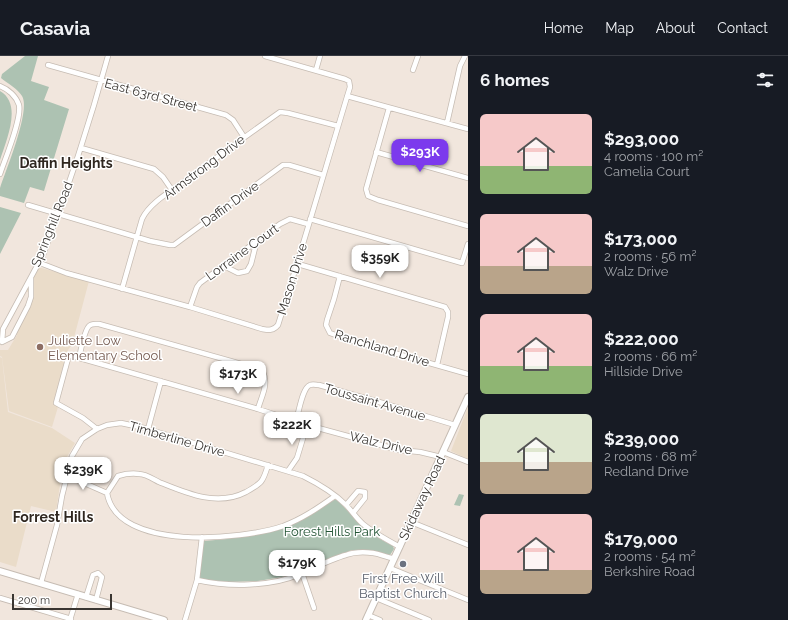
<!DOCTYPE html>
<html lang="en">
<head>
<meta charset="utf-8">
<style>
  :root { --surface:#171b24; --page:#242831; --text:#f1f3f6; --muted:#9ea1a6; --line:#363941; --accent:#7c3aed }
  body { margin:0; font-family:Raleway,sans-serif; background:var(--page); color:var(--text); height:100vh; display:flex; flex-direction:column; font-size:15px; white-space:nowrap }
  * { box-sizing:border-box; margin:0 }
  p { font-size:13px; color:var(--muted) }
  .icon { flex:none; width:22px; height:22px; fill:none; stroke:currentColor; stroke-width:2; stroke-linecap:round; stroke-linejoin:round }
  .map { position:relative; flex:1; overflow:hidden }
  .details { display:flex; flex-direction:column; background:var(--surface); width:320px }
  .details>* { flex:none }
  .scale { position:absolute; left:12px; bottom:10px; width:100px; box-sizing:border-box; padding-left:4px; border:2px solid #3a3632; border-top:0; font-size:11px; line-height:14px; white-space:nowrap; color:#3a3632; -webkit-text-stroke:3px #fff; paint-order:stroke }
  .price { position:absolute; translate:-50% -34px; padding:0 9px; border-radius:8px; background:#fff; color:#222; font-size:13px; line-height:26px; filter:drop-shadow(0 1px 2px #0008) }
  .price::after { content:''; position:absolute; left:50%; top:24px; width:12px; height:9px; margin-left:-6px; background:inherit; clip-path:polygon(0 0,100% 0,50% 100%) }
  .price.active { background:var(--accent); color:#fff }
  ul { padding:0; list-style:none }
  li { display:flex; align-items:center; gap:12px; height:100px; padding:0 12px }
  li span { display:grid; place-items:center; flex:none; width:112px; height:80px; border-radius:6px; color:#555 }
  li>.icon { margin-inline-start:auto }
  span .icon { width:48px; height:48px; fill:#fffc; stroke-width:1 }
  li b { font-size:17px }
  h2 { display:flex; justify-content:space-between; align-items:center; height:48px; padding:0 12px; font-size:17px }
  header { display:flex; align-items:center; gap:24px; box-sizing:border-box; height:56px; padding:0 20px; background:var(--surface); border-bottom:1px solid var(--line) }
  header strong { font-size:19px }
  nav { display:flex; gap:22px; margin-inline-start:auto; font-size:14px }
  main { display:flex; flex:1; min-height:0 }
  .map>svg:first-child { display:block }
</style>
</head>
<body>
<header>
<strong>Casavia</strong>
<nav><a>Home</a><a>Map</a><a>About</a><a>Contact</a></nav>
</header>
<main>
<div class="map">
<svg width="468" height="564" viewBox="0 0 468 564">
  <rect width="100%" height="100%" fill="#f1e6dd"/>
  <path fill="#eadcc9" d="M 38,211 L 89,225 L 72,289 L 68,294 L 54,344 L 58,351 L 52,371 L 9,355 L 2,301 L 0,300 L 0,294 L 8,294 L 17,279 L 12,276 L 27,248 L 29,237 L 26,235 Z
    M 0,301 L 2,302 L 8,356 L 52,372 L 75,387 L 67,401 L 61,422 L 56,456 L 31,450 L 16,511 L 0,506 Z
    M 468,351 L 468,403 L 451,395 Z"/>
  <path fill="#adc2b2" d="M 25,0 L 38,0 L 31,25 L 49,31 L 44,44 L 69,53 L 44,135 L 30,131 L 24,147 L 0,140 L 0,132 C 6,114 31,54 22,40 C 18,33 7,27 1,22 L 2,18 Z
    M 0,35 C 23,48 6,85 0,104 Z
    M 0,151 L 21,157 L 0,198 Z
    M 459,438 L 464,439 L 460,450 L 454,449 Z
    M 334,444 L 337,444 C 346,453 354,462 364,471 C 372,479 382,484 393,490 L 394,493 L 390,499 L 366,494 L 352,494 L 309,512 L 282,521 L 258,525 L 229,526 L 199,523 L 204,485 L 227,483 L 273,474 L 309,459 Z"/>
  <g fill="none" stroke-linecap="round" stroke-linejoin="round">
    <defs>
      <path id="minor" d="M 48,9 L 226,59 L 233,64 L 244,81
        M 316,14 L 320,0
        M 413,14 L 418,0
        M 0,30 C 8,33 16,40 19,49 C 22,63 5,103 0,118
        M 347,40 L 468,73
        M 389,52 L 366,133 L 368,140 L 378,144 L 468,170
        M 447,67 L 460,10 L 465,0
        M 81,92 L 154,113 L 163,121 L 172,134
        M 376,96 L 468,122
        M 28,149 L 150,185 L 170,189 L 174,189 L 283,109 L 289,109 L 323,119
        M 310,163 L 462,207 L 468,188
        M 40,207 L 66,217 L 190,251 L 262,273 C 269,274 273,275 278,269 C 303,190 326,110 350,31 L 349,25 L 345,23 L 265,0
        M 298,208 L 445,251 L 448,256 L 448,261 L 437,309
        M 224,210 L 238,217 L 247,215 L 251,208 L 256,188 L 255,186
        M 340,220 L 334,243 L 327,264 L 326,269 L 330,277 L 349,284 L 468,318
        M 31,222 L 31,241 L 28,250 L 12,281 L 2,286 L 3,273 L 37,210 L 40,207 C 66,139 89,70 108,0
        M 122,233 L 142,163 C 150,146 173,134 188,123 C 218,100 249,78 280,56 L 288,57 L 338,70
        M 190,251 L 197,231 L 200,227 L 280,168 L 290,163 L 308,168
        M 79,302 C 81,294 84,275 89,270 C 92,267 95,268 99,268 L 256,312 L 263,316 C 269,329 261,341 258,353
        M 296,364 C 299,357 302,332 310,329 C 313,328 316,329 319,329 L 379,346 L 455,369
        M 97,373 L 83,362 L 56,347 L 69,299 L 258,353 L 307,369 L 399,394 L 420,396 L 441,401
        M 148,373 L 161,325
        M 443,396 L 468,406
        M 268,409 C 263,426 262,427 246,436 C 217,451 186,437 159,426 C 153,423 146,418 139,418 C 132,417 125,418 118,420 L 107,437 C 117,496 242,484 283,470 C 302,463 318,452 335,440
        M 288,415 L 297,402 L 307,369
        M 66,419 L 107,437
        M 346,449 L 358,435 L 365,436 L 365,442 L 353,457
        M 411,466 L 468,489
        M 390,512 L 468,544
        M 302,517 L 314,552
        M 197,524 C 227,531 271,531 300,518 C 314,512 331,503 346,499 C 354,496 365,496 373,497 C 381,498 387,502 394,502
        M 41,527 L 57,469 L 62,440 L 72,400 L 82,383 L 97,373 L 107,369 L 121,367 L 144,372 L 303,420 C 319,428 334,437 346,449 C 352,455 357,463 363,468 C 374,477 387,484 400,491
        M 86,541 L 93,519 L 98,517 L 102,521 L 96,544
        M 0,542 L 71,563
        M 376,542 L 429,564
        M 368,559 L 380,564
        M 70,564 L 78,538
        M 185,564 L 197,524 L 202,481"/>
      <path id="major" d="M 0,515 L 164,564
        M 366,564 L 468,341"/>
    </defs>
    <use href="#minor" stroke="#c6bcb3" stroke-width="6"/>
    <use href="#major" stroke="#c6bcb3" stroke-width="8"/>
    <use href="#minor" stroke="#fff" stroke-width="4.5"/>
    <use href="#major" stroke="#fff" stroke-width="6"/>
  </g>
  <circle fill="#8d6e63" stroke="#fff" stroke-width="1.5" cx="40" cy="291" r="4"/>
  <circle fill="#6b7280" stroke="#fff" stroke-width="1.5" cx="403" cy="508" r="4"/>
  <g text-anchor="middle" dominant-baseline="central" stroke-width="3" stroke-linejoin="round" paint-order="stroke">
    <g font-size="13" fill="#3a3632" stroke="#fff">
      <text transform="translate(151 39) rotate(15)">East 63rd Street</text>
      <text transform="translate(204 111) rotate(-37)">Armstrong Drive</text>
      <text transform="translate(230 148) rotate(-36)">Daffin Drive</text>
      <text transform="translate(52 168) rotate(-68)">Springhill Road</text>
      <text transform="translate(242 196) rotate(-36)">Lorraine Court</text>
      <text transform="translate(292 223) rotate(-73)">Mason Drive</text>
      <text transform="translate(382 292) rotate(17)">Ranchland Drive</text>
      <text transform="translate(375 346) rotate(16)">Toussaint Avenue</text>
      <text transform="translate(177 383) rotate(16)">Timberline Drive</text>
      <text transform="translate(381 387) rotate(13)">Walz Drive</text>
      <text transform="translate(422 442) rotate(-65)">Skidaway Road</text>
    </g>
    <g font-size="13" fill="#785e54" stroke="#fff" text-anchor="start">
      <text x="48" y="284">Juliette Low<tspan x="48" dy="15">Elementary School</tspan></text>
    </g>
    <g font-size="13" fill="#235435" stroke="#fff">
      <text x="332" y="475">Forest Hills Park</text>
    </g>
    <g font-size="13" fill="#5b616d" stroke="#fff">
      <text x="403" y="522">First Free Will<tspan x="403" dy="15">Baptist Church</tspan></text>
    </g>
    <g font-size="14" font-weight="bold" fill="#2f2720" stroke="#fff">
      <text x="66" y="107">Daffin Heights</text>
      <text x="53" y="461">Forrest Hills</text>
    </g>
  </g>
</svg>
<div class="scale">200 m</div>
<b class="price active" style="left:420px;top:117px">$293K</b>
<b class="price" style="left:380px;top:223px">$359K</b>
<b class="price" style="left:238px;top:339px">$173K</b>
<b class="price" style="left:292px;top:390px">$222K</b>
<b class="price" style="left:83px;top:435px">$239K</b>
<b class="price" style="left:297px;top:528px">$179K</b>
</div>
<section class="details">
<h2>6 homes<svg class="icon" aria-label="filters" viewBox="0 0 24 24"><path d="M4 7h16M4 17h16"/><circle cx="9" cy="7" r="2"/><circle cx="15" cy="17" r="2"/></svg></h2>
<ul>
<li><span style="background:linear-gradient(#f6c9c9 65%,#8fb573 0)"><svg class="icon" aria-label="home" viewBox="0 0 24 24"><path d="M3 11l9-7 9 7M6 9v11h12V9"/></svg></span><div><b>$293,000</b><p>4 rooms · 100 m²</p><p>Camelia Court</p></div></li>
<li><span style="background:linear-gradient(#f6c9c9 65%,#b9a48a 0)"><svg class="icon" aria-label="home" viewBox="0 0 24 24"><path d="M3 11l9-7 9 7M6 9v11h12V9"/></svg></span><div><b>$173,000</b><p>2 rooms · 56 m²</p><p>Walz Drive</p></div></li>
<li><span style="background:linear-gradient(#f6c9c9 65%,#8fb573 0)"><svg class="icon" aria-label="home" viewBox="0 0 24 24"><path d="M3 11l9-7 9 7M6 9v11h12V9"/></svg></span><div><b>$222,000</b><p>2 rooms · 66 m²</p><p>Hillside Drive</p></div></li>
<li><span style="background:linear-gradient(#dfe7d0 60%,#b9a48a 0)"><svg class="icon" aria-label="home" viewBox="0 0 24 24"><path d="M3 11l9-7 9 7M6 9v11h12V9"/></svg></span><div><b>$239,000</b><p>2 rooms · 68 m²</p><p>Redland Drive</p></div></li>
<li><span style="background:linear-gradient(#f6c9c9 70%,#b9a48a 0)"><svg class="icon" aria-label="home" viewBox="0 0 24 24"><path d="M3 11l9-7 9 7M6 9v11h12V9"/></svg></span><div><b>$179,000</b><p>2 rooms · 54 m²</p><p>Berkshire Road</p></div></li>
</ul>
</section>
</main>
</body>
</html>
